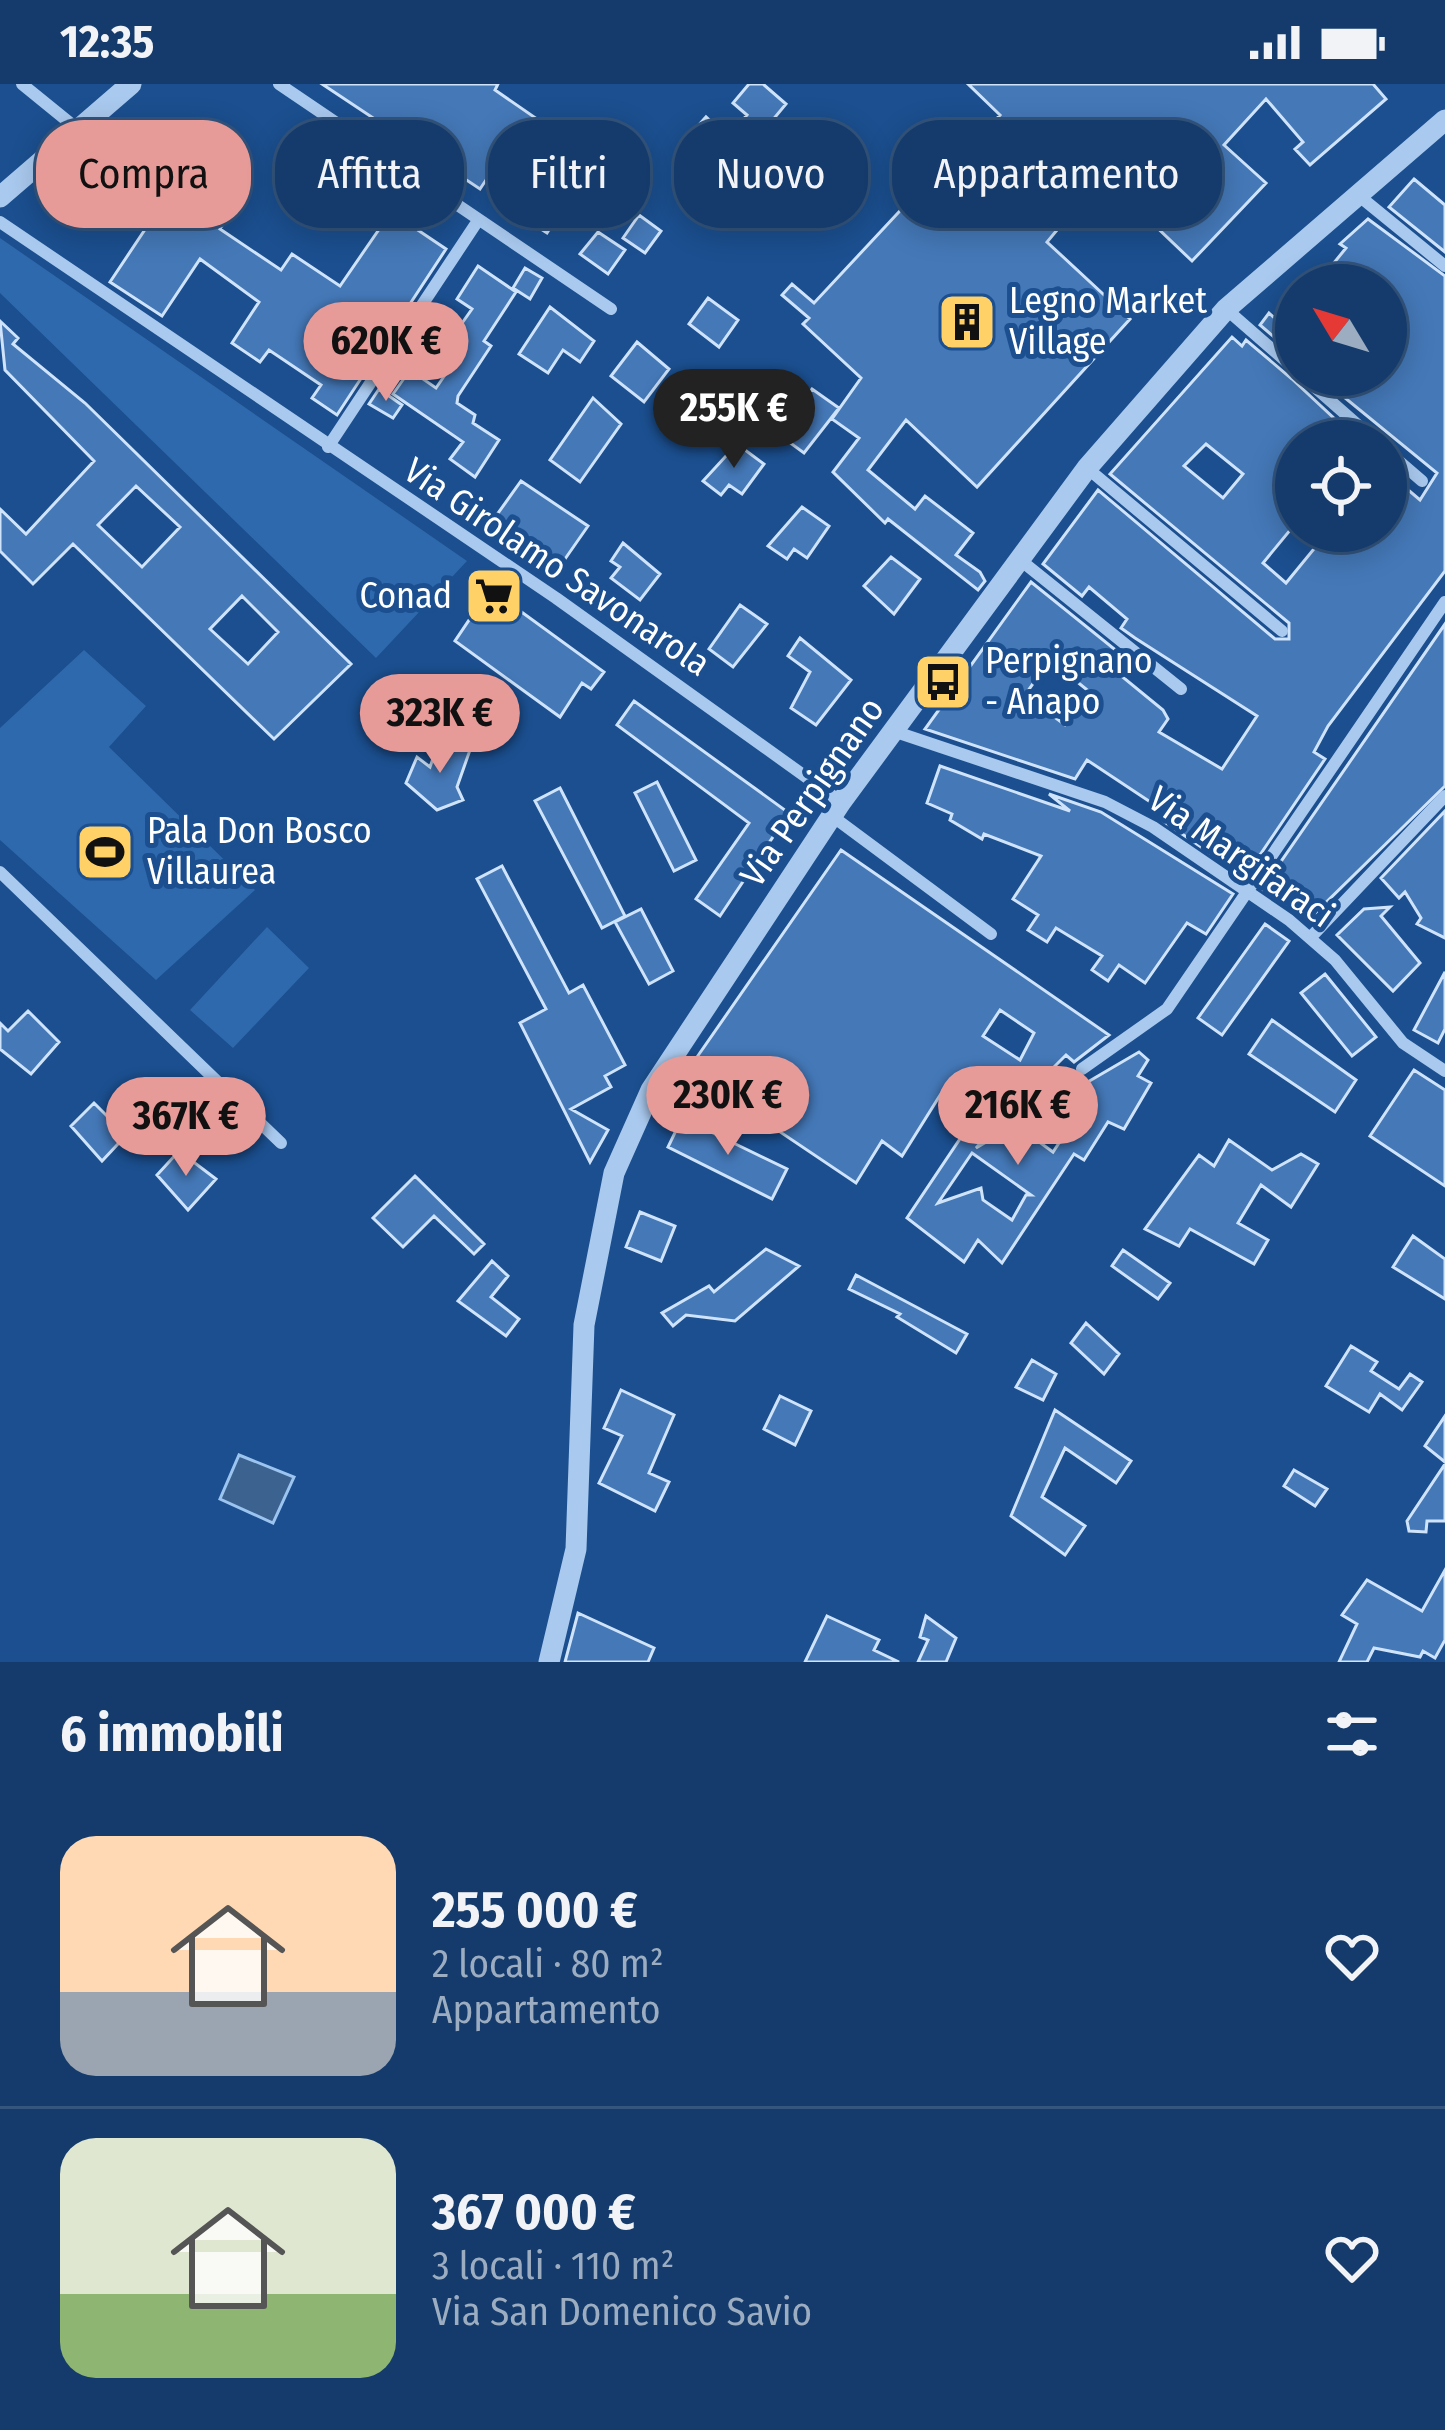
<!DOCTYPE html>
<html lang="it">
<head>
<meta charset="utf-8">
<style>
  :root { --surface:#143b6b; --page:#214673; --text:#f1f3f6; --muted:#9dadc1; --line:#33557e; --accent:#e69b98 }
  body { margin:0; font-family:"Fira Sans Condensed",sans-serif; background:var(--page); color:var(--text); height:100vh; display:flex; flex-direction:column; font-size:45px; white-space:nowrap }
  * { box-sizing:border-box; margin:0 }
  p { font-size:39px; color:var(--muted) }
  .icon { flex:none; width:66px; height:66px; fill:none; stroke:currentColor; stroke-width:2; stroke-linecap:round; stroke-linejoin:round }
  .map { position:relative; height:1578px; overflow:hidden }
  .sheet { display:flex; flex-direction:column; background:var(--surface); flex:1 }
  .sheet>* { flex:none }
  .banner { position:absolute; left:36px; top:36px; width:1374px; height:108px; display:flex; gap:24px }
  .needle { width:78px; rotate:308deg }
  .fabs { position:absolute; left:1275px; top:180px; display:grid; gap:24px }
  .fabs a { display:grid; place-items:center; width:132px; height:132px; border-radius:50%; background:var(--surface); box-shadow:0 6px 30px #0003,0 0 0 3px var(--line); font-size:60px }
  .price { position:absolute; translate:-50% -102px; padding:0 27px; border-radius:42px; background:var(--accent); color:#111; font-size:39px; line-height:78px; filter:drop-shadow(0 3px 6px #0008) }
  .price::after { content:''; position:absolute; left:50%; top:72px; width:36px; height:27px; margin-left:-18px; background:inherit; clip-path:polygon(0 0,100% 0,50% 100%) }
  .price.current { background:#222; color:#fff }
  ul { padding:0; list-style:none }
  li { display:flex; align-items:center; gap:36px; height:300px; padding:0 60px }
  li+li { border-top:3px solid var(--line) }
  li span { display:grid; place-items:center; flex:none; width:336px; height:240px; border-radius:36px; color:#555 }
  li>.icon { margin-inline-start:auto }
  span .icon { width:144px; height:144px; fill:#fffc; stroke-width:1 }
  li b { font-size:51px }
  h2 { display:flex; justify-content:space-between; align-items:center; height:144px; padding:0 60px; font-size:51px }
  .tag { padding:0 42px; border-radius:48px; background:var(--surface); box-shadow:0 6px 30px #0003,0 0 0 3px var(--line); font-size:42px; line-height:108px }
  .tag.current { background:var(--accent); color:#111 }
  .status { display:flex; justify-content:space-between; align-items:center; height:84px; padding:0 60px; background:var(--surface); direction:ltr }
  .status svg { height:33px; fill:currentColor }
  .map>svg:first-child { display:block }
</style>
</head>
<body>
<div class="status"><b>12:35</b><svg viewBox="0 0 49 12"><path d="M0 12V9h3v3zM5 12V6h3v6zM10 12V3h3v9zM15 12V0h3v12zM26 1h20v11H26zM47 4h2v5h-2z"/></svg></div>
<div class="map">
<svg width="1445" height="1578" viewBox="0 0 1445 1578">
  <rect width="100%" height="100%" fill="#1b4f8f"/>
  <path fill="#2e69ad" d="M 0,154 L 467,477 L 376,574 L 0,209 Z
    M 84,566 L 146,622 L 109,663 L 255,806 L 156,896 L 0,756 L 0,644 Z
    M 267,843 L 309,884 L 233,964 L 190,926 Z"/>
  <path fill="#3c6290" stroke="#9cc4f0" stroke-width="3" d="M 239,1371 L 294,1393 L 273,1439 L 220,1415 Z"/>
  <path fill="#4478b7" stroke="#cfe3fa" stroke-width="3" fill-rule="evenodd" d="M 322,0 L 498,0 L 495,6 L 579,64 L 568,90 L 580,97 L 547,149 L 514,128 L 554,68 L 518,48 L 480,105 Z
    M 749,0 L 763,0 L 786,20 L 761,50 L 780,67 L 769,79 L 750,61 L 731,82 L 722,74 L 718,78 L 689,52 L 706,33 L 728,53 L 747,31 L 733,19 Z
    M 968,0 L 1373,0 L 1386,15 L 1310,81 L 1295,65 L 1303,58 L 1266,15 L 1224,61 L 1266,99 L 1192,177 L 1105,94 L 1057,146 L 1047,158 L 1130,235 L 977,403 L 906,336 L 868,386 L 915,425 L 925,412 L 973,449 L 956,471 L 980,488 L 985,497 L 978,506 L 888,435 L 885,439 L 833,388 L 859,354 L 832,335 L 861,294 L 803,240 L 809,234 L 782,211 L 792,200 L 814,219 L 953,70 L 960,75 L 1000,31 Z
    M 1414,95 L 1445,121 L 1445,168 L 1389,123 Z
    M 176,99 L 227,133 L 220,145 L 281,186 L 292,170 L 340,202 L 391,128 L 446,165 L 337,331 L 312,314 L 321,301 L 269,266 L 260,278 L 232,259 L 259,218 L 200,175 L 162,232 L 110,198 Z
    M 639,131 L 661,147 L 645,169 L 623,154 Z
    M 1368,135 L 1445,192 L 1445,487 L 1328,642 L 1314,668 L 1325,675 L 1245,793 L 1163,737 L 1167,729 L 1087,676 L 1075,695 L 925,645 L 1031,498 L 1123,572 L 1114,586 L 1163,626 L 1168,635 L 1159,648 L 1222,685 L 1257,632 L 1135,554 L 1121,544 L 1127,535 L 1089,503 L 1082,512 L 1043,480 L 1098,406 L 1275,555 L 1289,555 L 1289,539 L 1110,390 L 1232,253 L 1242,262 L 1246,256 L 1292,295 L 1338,338 L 1334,343 L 1350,357 L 1296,357 L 1296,439 L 1263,479 L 1286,499 L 1318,460 L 1302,447 L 1386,447 L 1386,387 L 1420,416 L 1437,389 L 1317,291 L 1386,291 L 1386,201 L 1316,201 L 1346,164 L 1340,160 ZM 1206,360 L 1243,390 L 1223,414 L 1184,382 ZM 1050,576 L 1091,609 L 1065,641 L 1025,611 Z
    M 598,148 L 625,166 L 608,190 L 580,170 Z
    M 478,182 L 516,208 L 484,257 L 491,262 L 458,312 L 457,319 L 475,331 L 473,339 L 499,356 L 475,393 L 450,375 L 463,358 L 393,310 L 410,286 L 436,304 L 454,278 L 441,269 L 472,225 L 457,215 Z
    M 525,184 L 542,194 L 530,215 L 513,204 Z
    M 708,214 L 738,236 L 719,263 L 689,240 Z
    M 550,223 L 594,257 L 580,278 L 563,266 L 548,289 L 519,270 Z
    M 1269,229 L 1296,253 L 1296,272 L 1260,241 Z
    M 0,237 L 18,254 L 13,260 L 85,319 L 351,580 L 274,655 L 73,460 L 33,500 L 0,467 L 0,425 L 26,450 L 94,377 L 5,286 ZM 136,402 L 180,443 L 142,483 L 98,441 ZM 242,512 L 278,548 L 248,580 L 210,545 Z
    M 637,258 L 669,285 L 644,318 L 611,292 Z
    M 379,305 L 402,321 L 393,334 L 369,320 Z
    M 812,305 L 839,324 L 804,369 L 778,350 Z
    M 593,314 L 621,340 L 580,398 L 550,376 Z
    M 737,360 L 764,380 L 742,410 L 729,401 L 721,411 L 703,397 Z
    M 521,397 L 588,442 L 558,485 L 491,439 Z
    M 802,423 L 829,442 L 807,474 L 794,465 L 787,475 L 768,462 Z
    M 623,459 L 660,490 L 640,516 L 611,494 L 620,483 L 611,477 Z
    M 891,473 L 920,495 L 894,530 L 864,502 Z
    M 490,505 L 604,588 L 591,605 L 582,599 L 560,633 L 455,557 Z
    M 740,521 L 767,540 L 733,583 L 709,565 Z
    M 1445,540 L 1445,702 L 1310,834 L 1262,805 Z
    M 800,554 L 851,596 L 816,641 L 791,624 L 810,588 L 788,572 Z
    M 634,617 L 789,729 L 720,832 L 696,815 L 749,739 L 617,641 Z
    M 440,655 L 470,666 L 457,703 L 463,716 L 437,726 L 406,699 L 417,673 L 430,683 Z
    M 940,682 L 1070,727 L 1049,710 L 1101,728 L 1233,810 L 1206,850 L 1187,839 L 1145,899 L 1119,881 L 1108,897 L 1092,886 L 1102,872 L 1056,844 L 1047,858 L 1028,846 L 1038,831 L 1013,815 L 1041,772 L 984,750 L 982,755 L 950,736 L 952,730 L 927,719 Z
    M 657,698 L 696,776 L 674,787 L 635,709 Z
    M 560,704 L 625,832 L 602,844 L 535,717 Z
    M 1445,727 L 1445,854 L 1417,840 L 1421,834 L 1405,808 L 1399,814 L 1381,794 Z
    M 841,766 L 1109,951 L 1074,978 L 1066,971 L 1030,1007 L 1014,1000 L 1009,1006 L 998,1002 L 964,1019 L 944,1005 L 902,1072 L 882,1057 L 856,1099 L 688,986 ZM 1000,926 L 1034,949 L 1020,976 L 983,952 Z
    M 502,782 L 569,909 L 583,901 L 625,981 L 605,992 L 611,1003 L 571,1025 L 608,1046 L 590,1078 L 520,939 L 546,925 L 477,795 Z
    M 1390,823 L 1381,832 L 1420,879 L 1393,907 L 1337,851 L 1364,825 Z
    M 641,825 L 673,887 L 649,900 L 615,838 Z
    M 1265,840 L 1289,857 L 1222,951 L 1198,934 Z
    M 1445,888 L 1445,945 L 1438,959 L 1414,946 Z
    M 1325,890 L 1376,953 L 1352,972 L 1301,909 Z
    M 28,927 L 59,958 L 31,990 L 0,965 L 0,939 L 8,947 Z
    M 1272,936 L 1356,996 L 1335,1028 L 1249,970 Z
    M 1139,968 L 1148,976 L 1138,992 L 1151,999 L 1124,1045 L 1108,1038 L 1084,1076 L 1074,1070 L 1002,1179 L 978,1156 L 964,1178 L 907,1134 L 978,1028 L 996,1041 L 976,1064 L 1005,1047 L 1013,1053 L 1020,1044 L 1053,1068 L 1084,1021 L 1069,1009 ZM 972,1069 L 1031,1111 L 1026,1111 L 1012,1136 L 983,1116 L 981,1104 L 938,1119 Z
    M 1414,986 L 1445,1006 L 1445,1102 L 1370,1052 Z
    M 94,1019 L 109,1034 L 115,1028 L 132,1045 L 102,1077 L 71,1042 Z
    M 682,1034 L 787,1085 L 772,1115 L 668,1063 Z
    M 1229,1056 L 1272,1086 L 1301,1070 L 1318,1080 L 1291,1123 L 1261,1101 L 1238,1139 L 1268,1156 L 1254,1180 L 1190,1145 L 1179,1162 L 1145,1145 L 1199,1071 L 1214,1082 Z
    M 179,1067 L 216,1095 L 188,1126 L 157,1091 Z
    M 415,1092 L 484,1160 L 474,1170 L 434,1132 L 403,1163 L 373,1134 Z
    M 640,1128 L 675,1142 L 661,1177 L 626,1163 Z
    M 1413,1152 L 1445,1175 L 1445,1215 L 1393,1183 Z
    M 766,1165 L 799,1182 L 735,1237 L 686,1231 L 673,1242 L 662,1229 L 709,1202 L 714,1208 Z
    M 1123,1166 L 1170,1199 L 1158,1215 L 1112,1182 Z
    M 492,1177 L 508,1192 L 491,1213 L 519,1235 L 506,1252 L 458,1217 Z
    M 856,1191 L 967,1250 L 956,1269 L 897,1233 L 900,1230 L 849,1205 Z
    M 1086,1239 L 1119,1270 L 1104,1290 L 1071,1259 Z
    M 1351,1262 L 1377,1278 L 1371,1287 L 1399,1305 L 1410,1290 L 1422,1298 L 1402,1326 L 1380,1310 L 1369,1328 L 1326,1302 Z
    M 1032,1276 L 1056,1290 L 1043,1316 L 1016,1303 Z
    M 621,1306 L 674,1331 L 649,1389 L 669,1398 L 655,1427 L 599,1399 L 622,1352 L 604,1344 Z
    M 780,1312 L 811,1327 L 795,1361 L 764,1345 Z
    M 1055,1326 L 1131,1377 L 1116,1399 L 1065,1364 L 1042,1413 L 1085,1442 L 1065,1471 L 1011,1432 Z
    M 1445,1332 L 1445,1378 L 1425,1362 Z
    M 1445,1380 L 1445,1437 L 1427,1437 L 1426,1448 L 1409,1447 L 1407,1437 Z
    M 1294,1386 L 1327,1405 L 1315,1422 L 1284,1402 Z
    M 1445,1486 L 1445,1556 L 1435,1574 L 1423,1567 L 1420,1573 L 1374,1564 L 1367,1578 L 1339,1578 L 1357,1540 L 1342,1531 L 1367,1496 L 1422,1527 Z
    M 578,1529 L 654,1564 L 648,1578 L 565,1578 Z
    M 827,1532 L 879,1556 L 874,1566 L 899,1578 L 805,1578 Z
    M 926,1532 L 956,1554 L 946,1578 L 918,1578 L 928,1556 L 920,1553 Z"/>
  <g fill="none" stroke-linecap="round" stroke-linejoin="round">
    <path stroke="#a9c9ee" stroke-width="12" d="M 22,0 L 81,48
      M 279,0 L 611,225
      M 1358,111 L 1445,182
      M 0,138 L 556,514 L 841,718
      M 1226,225 L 1296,286
      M 1301,291 L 1376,357
      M 328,363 L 477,138
      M 1386,366 L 1422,397
      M 1087,384 L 1282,547
      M 1019,475 L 1181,605
      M 893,647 L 1105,718 L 1153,743 L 1289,836 L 1335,876 L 1403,959 L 1445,987
      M 832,732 L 991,850
      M 0,788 L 281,1059
      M 1310,854 L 1445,712
      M 1082,985 L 1167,925 L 1445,518"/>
    <path stroke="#a9c9ee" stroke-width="21" d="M 0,113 L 131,0
      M 549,1578 L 576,1465 L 584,1241 L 614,1089 L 651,1006 L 841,718 L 1087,384 L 1226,225 L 1445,36"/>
  </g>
  <defs>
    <symbol id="building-square" viewBox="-11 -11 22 22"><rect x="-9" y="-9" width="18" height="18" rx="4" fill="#ffd166" stroke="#1b4f8f"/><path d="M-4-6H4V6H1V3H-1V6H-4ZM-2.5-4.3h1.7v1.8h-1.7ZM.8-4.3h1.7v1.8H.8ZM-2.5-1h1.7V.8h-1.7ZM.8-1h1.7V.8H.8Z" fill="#111"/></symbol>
    <symbol id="supermarket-square" viewBox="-11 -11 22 22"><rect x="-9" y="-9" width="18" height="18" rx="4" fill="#ffd166" stroke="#1b4f8f"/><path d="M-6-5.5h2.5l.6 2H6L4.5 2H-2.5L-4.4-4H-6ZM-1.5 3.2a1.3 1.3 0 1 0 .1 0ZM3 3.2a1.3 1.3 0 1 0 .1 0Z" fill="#111"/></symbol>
    <symbol id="bus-square" viewBox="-11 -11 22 22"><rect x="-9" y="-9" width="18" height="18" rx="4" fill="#ffd166" stroke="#1b4f8f"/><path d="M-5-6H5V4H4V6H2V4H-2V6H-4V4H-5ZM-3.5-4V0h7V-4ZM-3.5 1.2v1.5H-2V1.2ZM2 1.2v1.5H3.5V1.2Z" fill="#111"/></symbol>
    <symbol id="stadium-square" viewBox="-11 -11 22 22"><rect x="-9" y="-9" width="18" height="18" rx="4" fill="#ffd166" stroke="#1b4f8f"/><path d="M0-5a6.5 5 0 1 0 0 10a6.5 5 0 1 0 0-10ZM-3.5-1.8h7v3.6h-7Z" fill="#111"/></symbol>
  </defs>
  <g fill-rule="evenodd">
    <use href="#building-square" x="934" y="205" width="66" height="66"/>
    <use href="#supermarket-square" x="461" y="479" width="66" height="66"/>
    <use href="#bus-square" x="910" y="565" width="66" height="66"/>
    <use href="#stadium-square" x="72" y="735" width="66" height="66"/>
  </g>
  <g text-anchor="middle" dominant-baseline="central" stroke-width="10" stroke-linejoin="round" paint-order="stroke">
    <g font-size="36" fill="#fff" stroke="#1b4f8f" text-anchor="start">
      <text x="1009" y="217">Legno Market<tspan x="1009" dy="41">Village</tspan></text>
      <text x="452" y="512" text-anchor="end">Conad</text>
      <text x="985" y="577">Perpignano<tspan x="985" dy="41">- Anapo</tspan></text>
      <text x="147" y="747">Pala Don Bosco<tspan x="147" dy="41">Villaurea</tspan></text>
    </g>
    <g font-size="36" fill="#fff" stroke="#1b4f8f">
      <text transform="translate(557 483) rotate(34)">Via Girolamo Savonarola</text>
      <text transform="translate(812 708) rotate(-55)">Via Perpignano</text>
      <text transform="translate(1241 773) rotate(35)">Via Margifaraci</text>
    </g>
  </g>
</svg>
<div class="fabs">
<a><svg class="needle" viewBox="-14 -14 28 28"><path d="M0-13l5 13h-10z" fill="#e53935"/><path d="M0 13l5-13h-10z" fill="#9dadc1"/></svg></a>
<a><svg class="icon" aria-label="locate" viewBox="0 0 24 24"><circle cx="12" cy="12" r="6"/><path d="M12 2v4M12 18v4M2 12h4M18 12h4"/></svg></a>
</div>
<b class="price" style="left:386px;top:320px">620K €</b>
<b class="price current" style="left:734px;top:387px">255K €</b>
<b class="price" style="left:440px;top:692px">323K €</b>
<b class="price" style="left:728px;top:1074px">230K €</b>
<b class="price" style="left:1018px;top:1084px">216K €</b>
<b class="price" style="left:186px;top:1095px">367K €</b>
<div class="banner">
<a class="tag current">Compra</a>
<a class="tag">Affitta</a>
<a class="tag">Filtri</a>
<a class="tag">Nuovo</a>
<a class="tag">Appartamento</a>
</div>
</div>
<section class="sheet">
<h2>6 immobili<svg class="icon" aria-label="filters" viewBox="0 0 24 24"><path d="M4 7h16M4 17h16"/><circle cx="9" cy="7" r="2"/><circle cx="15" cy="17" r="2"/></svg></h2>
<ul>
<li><span style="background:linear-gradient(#ffd9b3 65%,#9aa5b1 0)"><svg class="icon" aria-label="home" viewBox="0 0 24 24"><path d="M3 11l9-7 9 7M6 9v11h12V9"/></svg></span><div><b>255 000 €</b><p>2 locali · 80 m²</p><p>Appartamento</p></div><svg class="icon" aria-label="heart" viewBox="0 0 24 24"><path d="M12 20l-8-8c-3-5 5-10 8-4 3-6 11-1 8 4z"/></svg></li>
<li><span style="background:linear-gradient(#dfe7d0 65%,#8fb573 0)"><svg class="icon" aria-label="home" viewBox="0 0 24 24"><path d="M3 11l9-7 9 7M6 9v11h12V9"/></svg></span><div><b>367 000 €</b><p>3 locali · 110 m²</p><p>Via San Domenico Savio</p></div><svg class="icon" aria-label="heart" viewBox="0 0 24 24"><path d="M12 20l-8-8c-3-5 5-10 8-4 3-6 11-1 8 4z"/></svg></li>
</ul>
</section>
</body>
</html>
